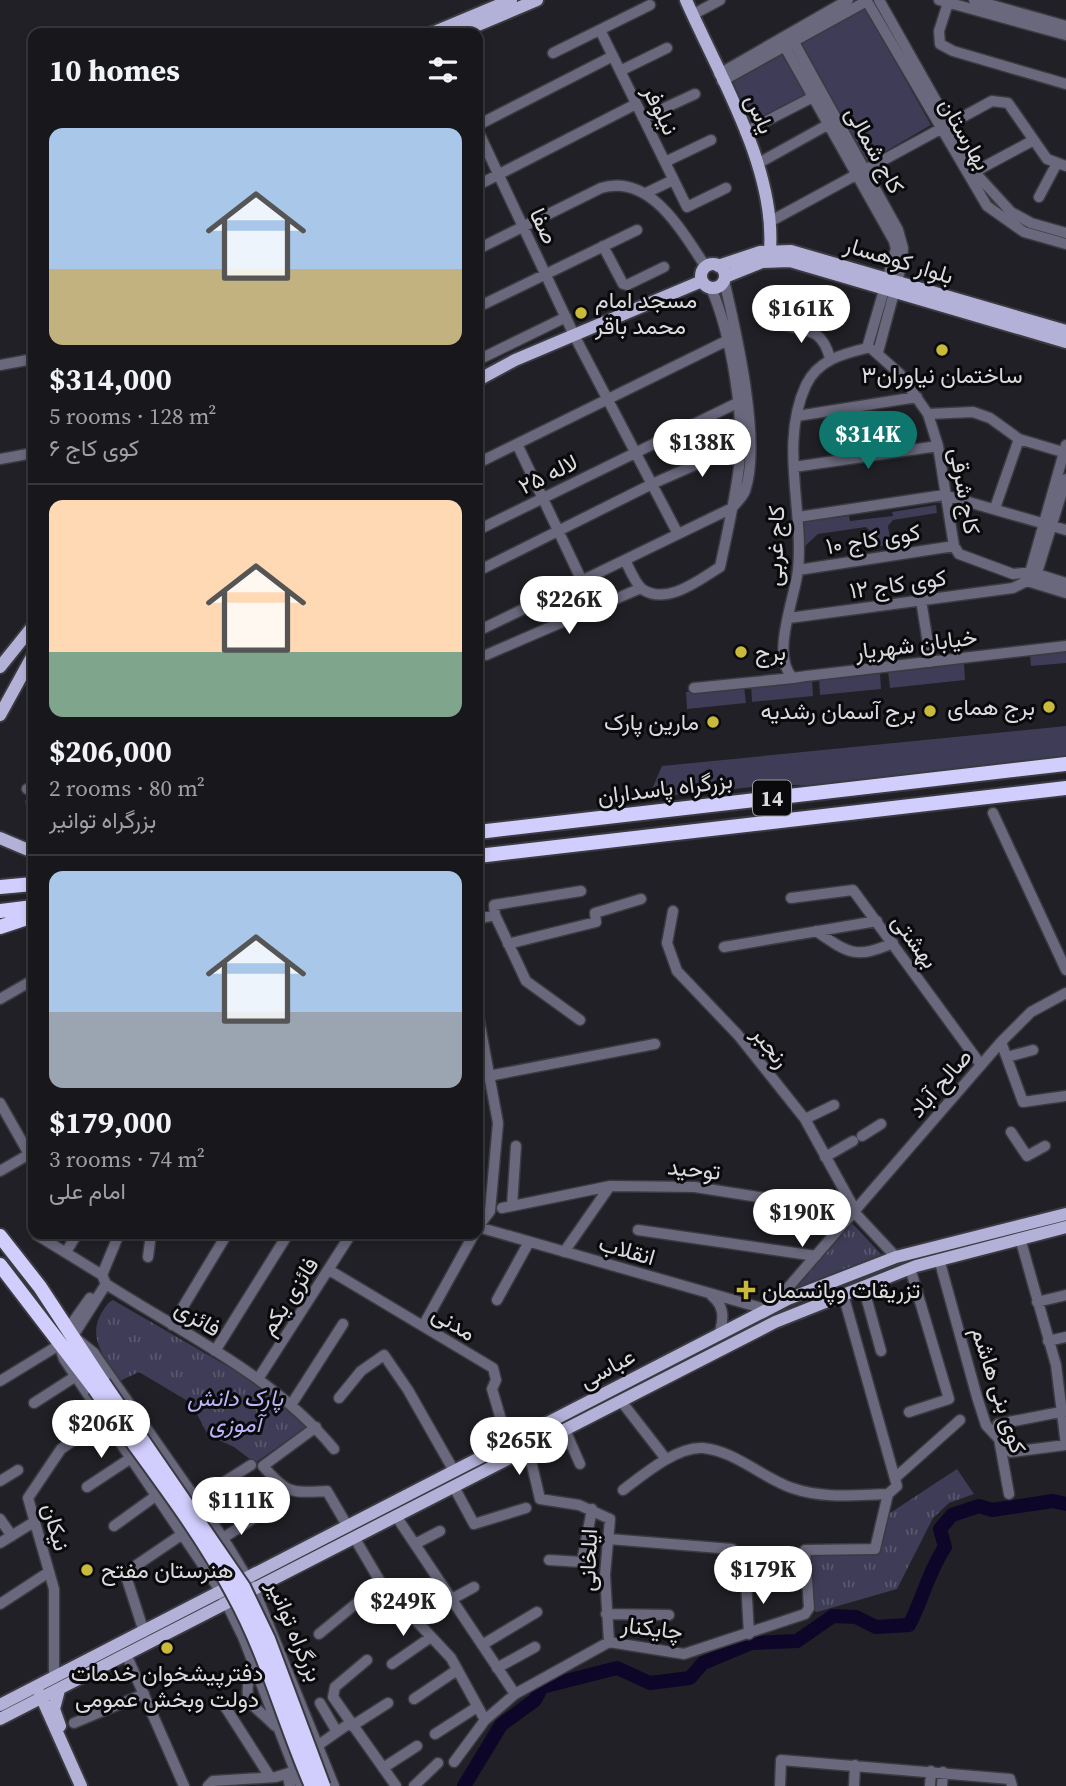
<!DOCTYPE html>
<html lang="en">
<head>
<meta charset="utf-8">
<style>
  :root { --surface:#18181c; --page:#212125; --text:#f1f3f6; --muted:#9fa0a3; --line:#36373b; --accent:#0f766e }
  body { margin:0; font-family:"Source Serif 4",Vazirmatn,serif; background:var(--page); color:var(--text); height:100vh; display:flex; flex-direction:column; font-size:26px; white-space:nowrap }
  * { box-sizing:border-box; margin:0 }
  p { font-size:23px; color:var(--muted) }
  .icon { flex:none; width:38px; height:38px; fill:none; stroke:currentColor; stroke-width:2; stroke-linecap:round; stroke-linejoin:round }
  .map { position:relative; flex:1; overflow:hidden }
  .sheet { position:absolute; left:28px; top:28px; width:455px; height:1211px; display:flex; flex-direction:column; background:var(--surface); border-radius:14px; box-shadow:0 4px 10px #0003,0 0 0 2px var(--line) }
  .sheet>* { flex:none }
  .price { position:absolute; translate:-50% -60px; padding:0 16px; border-radius:24px; background:#fff; color:#222; font-size:23px; line-height:46px; filter:drop-shadow(0 2px 4px #0008) }
  .price::after { content:''; position:absolute; left:50%; top:42px; width:21px; height:16px; margin-left:-10px; background:inherit; clip-path:polygon(0 0,100% 0,50% 100%) }
  .price.selected { background:var(--accent); color:#fff }
  ul { padding:0; list-style:none }
  li { display:grid; align-content:center; gap:14px; height:371px; padding:0 21px }
  li+li { border-top:2px solid var(--line) }
  li span { display:grid; place-items:center; height:217px; border-radius:14px; color:#555 }
  li>.icon { margin-inline-start:auto }
  span .icon { width:126px; height:126px; fill:#fffc; stroke-width:1 }
  li b { font-size:30px }
  h2 { display:flex; justify-content:space-between; align-items:center; height:84px; padding:0 21px; font-size:30px }
  .map>svg:first-child { display:block }
</style>
</head>
<body>
<div class="map">
<svg width="1066" height="1786" viewBox="0 0 1066 1786">
  <defs>
    <pattern id="park-tufts" width="24" height="20" patternUnits="userSpaceOnUse" patternTransform="scale(1.75)"><rect width="24" height="20" fill="#3e3c56"/><path d="M3 7l-1-3M5 7V3M7 7l1-3M15 17l-1-3M17 17v-4M19 17l1-3" fill="none" stroke="#59586e"/></pattern>
  </defs>
  <rect width="100%" height="100%" fill="#202026"/>
  <path fill="#3e3c56" d="M 865,8 L 931,125 L 867,162 L 801,42 Z
    M 782,53 L 808,95 L 749,125 L 728,82 Z
    M 936,505 L 937,513 L 893,520 L 888,526 L 891,545 L 879,546 L 876,537 L 866,527 L 818,534 L 803,548 L 803,521 L 849,516 L 850,521 L 893,516 L 892,512 Z
    M 1066,650 L 1066,663 L 1031,666 L 1030,655 Z
    M 964,663 L 965,680 L 890,688 L 888,671 Z
    M 880,673 L 881,689 L 820,695 L 819,678 Z
    M 812,680 L 813,696 L 752,702 L 751,685 Z
    M 744,687 L 746,703 L 687,709 L 686,692 Z
    M 1066,726 L 1066,760 L 814,785 L 771,785 L 648,798 L 662,766 Z
    M 33,799 L 33,831 L 29,832 L 25,800 Z"/>
  <path fill="url(#park-tufts)" d="M 850,1221 L 883,1256 L 793,1290 Z
    M 113,1300 L 241,1374 L 309,1425 L 255,1463 L 234,1447 L 208,1435 L 191,1403 L 139,1372 L 120,1381 C 106,1359 86,1338 102,1312 C 106,1306 107,1303 113,1300 Z
    M 957,1469 L 974,1494 L 949,1503 L 933,1518 L 897,1589 L 817,1612 L 811,1609 L 808,1554 L 876,1554 L 880,1548 L 884,1517 Z"/>
  <g fill="none" stroke-linecap="round" stroke-linejoin="round">
    <path stroke="#0e0628" stroke-width="14" d="M 464,1786 L 501,1725 L 535,1700 L 542,1687 L 617,1668 L 650,1683 L 690,1678 L 703,1663 L 751,1643 L 797,1641 L 833,1616 L 856,1617 L 876,1627 L 909,1625 C 923,1599 928,1572 945,1547 L 940,1529 L 952,1515 L 979,1506 L 992,1510 L 1053,1501 L 1066,1504"/>
    <defs>
      <path id="minor" d="M 879,0 L 979,177 L 1011,212 L 1031,223 L 1066,233
        M 939,0 L 1066,35
        M 949,0 L 939,31 L 940,44 L 953,51 L 1066,84
        M 974,0 L 1066,26
        M 868,3 L 987,206 L 1024,232 L 1066,244
        M 692,15 L 720,0
        M 600,30 L 687,207 L 726,188
        M 790,35 L 898,230 L 903,248 L 902,263 L 878,352
        M 781,40 L 894,241 L 896,249 L 867,348
        M 553,53 L 650,5
        M 620,71 L 667,48
        M 719,74 L 848,0
        M 722,81 L 865,2
        M 643,118 L 695,94
        M 478,125 L 613,56
        M 478,131 L 575,337 L 678,534
        M 745,132 L 813,97
        M 665,162 L 711,140
        M 757,164 L 829,124
        M 976,171 L 1032,141
        M 478,185 L 636,104
        M 646,193 L 673,180
        M 1039,197 L 1057,163
        M 771,221 L 992,101 L 1008,103 L 1047,159 L 1066,166
        M 603,246 L 623,284 L 627,285 L 664,267
        M 478,249 L 601,188 C 651,173 682,232 706,267
        M 478,307 L 637,230
        M 779,324 C 808,332 821,327 830,358
        M 867,348 C 842,354 818,360 806,385 C 779,443 804,510 798,570 C 795,598 770,656 793,678 L 806,676 L 1066,646
        M 873,350 L 900,374 L 928,414 L 938,446 L 954,546 L 959,554 L 1013,574 L 1031,572 L 1066,583
        M 478,360 L 566,317
        M 0,365 L 33,359
        M 928,414 L 973,412 L 990,418 L 1019,439 L 1066,453
        M 797,416 L 917,397
        M 517,444 L 582,581
        M 0,459 L 33,453
        M 478,463 L 726,341
        M 794,467 L 938,446
        M 995,508 L 1019,439
        M 798,517 L 944,495 L 1066,530
        M 478,530 L 741,401
        M 625,560 C 629,568 635,583 642,589 C 667,606 699,580 720,567 C 727,534 735,500 739,467 C 745,416 731,334 711,288
        M 798,570 L 954,546
        M 478,571 L 652,484 L 740,445
        M 1029,576 L 1066,445
        M 1035,579 L 1066,479
        M 921,600 L 931,662
        M 789,618 L 1013,588 L 1027,581 L 1066,593
        M 478,631 L 732,508 C 736,503 743,497 745,491 C 762,442 736,331 724,280
        M 486,655 L 641,588
        M 694,688 L 793,678
        M 33,696 L 33,705
        M 27,789 L 33,788
        M 993,813 L 1066,970
        M 791,898 L 853,890 L 981,1065
        M 673,911 L 667,943 L 677,971 L 738,1035 L 805,1119 L 855,1210
        M 478,919 L 495,915
        M 816,931 C 849,954 856,959 893,943
        M 508,944 L 596,922 L 595,913 L 641,899
        M 724,947 L 877,921
        M 0,999 L 33,980
        M 580,1020 L 526,981 L 495,915 L 494,905 L 581,891
        M 1001,1042 L 1023,1102 L 1066,1096
        M 1007,1057 L 1033,1050
        M 478,1078 L 655,1044
        M 0,1103 L 29,1154
        M 805,1119 L 834,1105
        M 1011,1132 L 1027,1156 L 1045,1146
        M 862,1136 L 881,1124
        M 825,1157 L 853,1141
        M 0,1171 L 33,1152
        M 512,1206 L 516,1146
        M 502,1208 L 610,1186
        M 854,1212 L 896,1257
        M 478,1227 L 765,1309
        M 478,1227 L 490,1211 L 498,1123 L 479,1020
        M 638,1230 L 816,1256
        M 37,1235 L 102,1275 L 106,1284
        M 1020,1238 L 1056,1365 L 1066,1445
        M 66,1252 L 77,1234
        M 564,1252 L 610,1186 L 695,1187 L 854,1212
        M 148,1257 L 151,1234
        M 939,1259 L 977,1397 L 986,1425 L 999,1439 L 1009,1494
        M 329,1270 L 493,1368 L 496,1380 L 492,1389 L 508,1443
        M 102,1275 L 119,1234
        M 863,1286 L 881,1351
        M 843,1294 L 897,1486 L 888,1494
        M 712,1296 C 724,1306 724,1317 720,1332
        M 497,1300 L 529,1242
        M 1037,1302 L 1066,1295
        M 773,1305 L 1001,1042 L 1031,1012 L 1066,993
        M 172,1325 L 227,1234
        M 423,1326 L 474,1234
        M 68,1329 L 90,1298
        M 1048,1341 L 1066,1337
        M 215,1351 L 288,1234
        M 258,1379 L 351,1234
        M 0,1381 L 59,1345 L 64,1359 L 221,1592 L 243,1637 L 301,1786
        M 339,1398 L 361,1371 L 384,1355 L 408,1390 L 454,1471
        M 621,1401 L 666,1459
        M 34,1403 L 76,1376
        M 291,1405 L 343,1324
        M 909,1412 L 949,1399 L 910,1268
        M 998,1424 L 1066,1411
        M 316,1427 L 263,1466 C 287,1494 291,1493 327,1491 L 348,1527
        M 565,1430 L 580,1464
        M 528,1448 L 540,1499 L 579,1505 L 610,1519 L 605,1575 L 609,1642
        M 1011,1452 L 1066,1445
        M 895,1478 L 960,1420
        M 0,1481 L 18,1470
        M 87,1487 L 131,1458
        M 454,1487 L 474,1524 L 526,1508
        M 623,1490 C 643,1475 677,1446 703,1448 C 735,1451 763,1478 792,1488 C 824,1499 854,1495 888,1494
        M 196,1500 L 251,1465
        M 396,1516 L 515,1694
        M 0,1519 L 12,1536
        M 114,1526 L 157,1495
        M 354,1537 L 381,1583 L 451,1658 L 485,1720
        M 223,1538 L 279,1502
        M 609,1539 L 732,1549
        M 0,1543 L 34,1522
        M 415,1544 L 440,1531
        M 549,1560 L 582,1562 L 592,1509
        M 746,1580 L 749,1634
        M 452,1599 L 474,1587
        M 0,1604 L 49,1572
        M 606,1614 L 669,1615
        M 144,1632 L 125,1573 L 184,1533
        M 319,1634 L 381,1583
        M 482,1645 L 537,1612
        M 126,1654 L 184,1786
        M 367,1660 L 335,1687 L 333,1697 L 396,1786
        M 252,1664 C 242,1705 248,1699 275,1726
        M 392,1664 L 431,1637
        M 497,1668 L 535,1647
        M 54,1678 L 54,1589 L 28,1498 L 61,1449 L 105,1419
        M 414,1699 L 457,1670
        M 320,1703 L 337,1732
        M 224,1705 L 270,1777
        M 74,1723 L 144,1694
        M 352,1726 L 388,1703
        M 435,1734 L 477,1707
        M 317,1746 L 350,1723
        M 454,1762 L 485,1720 L 515,1694 L 609,1642 L 684,1654 L 805,1614 L 809,1608 L 805,1550 L 875,1549 L 888,1494
        M 383,1768 L 417,1746
        M 287,1774 L 290,1786
        M 208,1786 L 213,1781 L 276,1777 L 295,1771
        M 334,1786 L 254,1589 L 223,1538 L 94,1353 L 73,1336 L 106,1284 C 184,1334 274,1376 334,1449
        M 414,1786 L 438,1763
        M 780,1786 L 781,1760 L 1010,1779 L 1012,1786
        M 854,1786 L 855,1765
        M 930,1786 L 931,1771
        M 942,1786 L 943,1772"/>
      <path id="major" d="M 686,0 C 719,75 776,168 770,250
        M 432,33 L 511,0
        M 459,33 L 537,0
        M701 276a12 12 0 1 1 24 0a12 12 0 1 1-24 0Z
        M 718,266 L 760,252 L 791,251 L 1066,331
        M 725,277 L 762,262 L 790,261 L 1066,342
        M 478,380 L 515,360 L 702,281
        M 0,667 L 33,626
        M 0,715 L 33,655
        M 0,838 L 33,852
        M 59,1690 L 54,1709 L 60,1726
        M 40,1694 L 81,1786
        M 0,1705 L 788,1299 L 896,1257 L 1066,1214
        M 0,1719 L 775,1322 L 916,1266 L 1066,1227"/>
      <path id="highway" d="M 478,832 L 1066,764
        M 478,856 L 1066,788
        M 0,887 L 33,884
        M 0,911 L 33,907
        M 0,927 L 33,916
        M 0,1236 L 40,1287 L 103,1383
        M 0,1265 L 95,1389"/>
    </defs>
    <use href="#minor" stroke="#3a3a40" stroke-width="13"/>
    <use href="#major" stroke="#3a3a40" stroke-width="16"/>
    <use href="#highway" stroke="#3a3a40" stroke-width="18"/>
    <use href="#minor" stroke="#69687c" stroke-width="10"/>
    <use href="#major" stroke="#b4b1d9" stroke-width="12"/>
    <use href="#highway" stroke="#d1cefe" stroke-width="14"/>
    <defs>
      <path id="highway-bridge" d="M 103,1383 L 243,1587 L 268,1639 L 323,1786
        M 95,1389 C 141,1456 195,1521 233,1593 C 267,1654 284,1722 312,1786"/>
    </defs>
    <use href="#highway-bridge" stroke="#3a3a40" stroke-width="18" stroke-linecap="butt"/>
    <use href="#highway-bridge" stroke="#d1cefe" stroke-width="14"/>
  </g>
  <g fill="#caba3a" stroke="#0a0a0d" stroke-width="2.5">
    <circle cx="581" cy="313" r="7"/>
    <circle cx="942" cy="350" r="7"/>
    <circle cx="741" cy="652" r="7"/>
    <circle cx="1049" cy="707" r="7"/>
    <circle cx="930" cy="711" r="7"/>
    <circle cx="713" cy="722" r="7"/>
    <path d="M742.5 1279.5h7v7h7v7h-7v7h-7v-7h-7v-7h7z"/>
    <circle cx="87" cy="1570" r="7"/>
    <circle cx="167" cy="1648" r="7"/>
  </g>
  <g text-anchor="middle" dominant-baseline="central" stroke-width="6" stroke-linejoin="round" paint-order="stroke">
    <rect fill="#0a0a0d" stroke="#9c9ca0" stroke-width="2" x="753" y="780.5" width="38" height="35" rx="5"/>
    <g font-size="21" font-weight="bold" fill="#dbdbdf">
      <text x="772" y="798">14</text>
    </g>
    <g font-size="23" fill="#dbdbdf" stroke="#0a0a0d">
      <text transform="translate(661 110) rotate(64)">نیلوفر</text>
      <text transform="translate(760 114) rotate(67)">یاس</text>
      <text transform="translate(965 134) rotate(60)">بهارستان</text>
      <text transform="translate(875 150) rotate(61)">کاج شمالی</text>
      <text transform="translate(544 226) rotate(65)">صفا</text>
      <text transform="translate(899 260) rotate(17)">بلوار کوهسار</text>
      <text transform="translate(548 474) rotate(-26)">لاله ۲۵</text>
      <text transform="translate(965 491) rotate(80)">کاج شرقی</text>
      <text transform="translate(873 539) rotate(-9)">کوی کاج ۱۰</text>
      <text transform="translate(775 546) rotate(-88)">کاج غربی</text>
      <text transform="translate(898 584) rotate(-8)">کوی کاج ۱۲</text>
      <text transform="translate(916 644) rotate(-7)">خیابان شهریار</text>
      <text transform="translate(665 788) rotate(-7)">بزرگراه پاسداران</text>
      <text transform="translate(915 941) rotate(54)">بهشتی</text>
      <text transform="translate(771 1047) rotate(52)">رنجبر</text>
      <text transform="translate(940 1083) rotate(-49)">صالح آباد</text>
      <text transform="translate(694 1169) rotate(6)">توحید</text>
      <text transform="translate(627 1250) rotate(16)">انقلاب</text>
      <text transform="translate(289 1296) rotate(-57)">فائزی یکم</text>
      <text transform="translate(198 1318) rotate(31)">فائزی</text>
      <text transform="translate(454 1323) rotate(31)">مدنی</text>
      <text transform="translate(607 1368) rotate(-28)">عباسى</text>
      <text transform="translate(999 1390) rotate(72)">کوی بنی هاشم</text>
      <text transform="translate(56 1527) rotate(74)">نیکان</text>
      <text transform="translate(588 1560) rotate(-88)">ایلخانی</text>
      <text transform="translate(652 1628) rotate(7)">چایکنار</text>
      <text transform="translate(295 1631) rotate(67)">بزرگراه توانیر</text>
    </g>
    <g font-size="23" fill="#dbdbdf" stroke="#0a0a0d" text-anchor="start">
      <text x="595" y="300">مسجد امام<tspan x="595" dy="26">محمد باقر</tspan></text>
      <text x="942" y="375" text-anchor="middle">ساختمان نیاوران۳</text>
      <text x="755" y="652">برج</text>
      <text x="1035" y="707" text-anchor="end">برج همای</text>
      <text x="916" y="711" text-anchor="end">برج آسمان رشدیه</text>
      <text x="699" y="722" text-anchor="end">مارین پارک</text>
      <text x="762" y="1290">تزریقات وپانسمان</text>
      <text x="101" y="1570">هنرستان مفتح</text>
      <text x="167" y="1673" text-anchor="middle">دفترپیشخوان خدمات<tspan x="167" dy="26">دولت وبخش عمومی</tspan></text>
    </g>
    <g font-size="23" font-style="italic" fill="#bab5f9" stroke="#0a0a0d">
      <text x="235" y="1398">پارک دانش<tspan x="235" dy="26">آموزی</tspan></text>
    </g>
  </g>
</svg>
<b class="price" style="left:801px;top:345px">$161K</b>
<b class="price selected" style="left:868px;top:471px">$314K</b>
<b class="price" style="left:702px;top:479px">$138K</b>
<b class="price" style="left:569px;top:636px">$226K</b>
<b class="price" style="left:802px;top:1249px">$190K</b>
<b class="price" style="left:101px;top:1460px">$206K</b>
<b class="price" style="left:519px;top:1477px">$265K</b>
<b class="price" style="left:241px;top:1537px">$111K</b>
<b class="price" style="left:763px;top:1606px">$179K</b>
<b class="price" style="left:403px;top:1638px">$249K</b>
<section class="sheet">
<h2>10 homes<svg class="icon" aria-label="filters" viewBox="0 0 24 24"><path d="M4 7h16M4 17h16"/><circle cx="9" cy="7" r="2"/><circle cx="15" cy="17" r="2"/></svg></h2>
<ul>
<li><span style="background:linear-gradient(#a9c7e8 65%,#c2b280 0)"><svg class="icon" aria-label="home" viewBox="0 0 24 24"><path d="M3 11l9-7 9 7M6 9v11h12V9"/></svg></span><div><b>$314,000</b><p>5 rooms · 128 m²</p><p>کوی کاج ۶</p></div></li>
<li><span style="background:linear-gradient(#ffd9b3 70%,#7fa58c 0)"><svg class="icon" aria-label="home" viewBox="0 0 24 24"><path d="M3 11l9-7 9 7M6 9v11h12V9"/></svg></span><div><b>$206,000</b><p>2 rooms · 80 m²</p><p>بزرگراه توانیر</p></div></li>
<li><span style="background:linear-gradient(#a9c7e8 65%,#9aa5b1 0)"><svg class="icon" aria-label="home" viewBox="0 0 24 24"><path d="M3 11l9-7 9 7M6 9v11h12V9"/></svg></span><div><b>$179,000</b><p>3 rooms · 74 m²</p><p>امام علی</p></div></li>
</ul>
</section>
</div>
</body>
</html>
